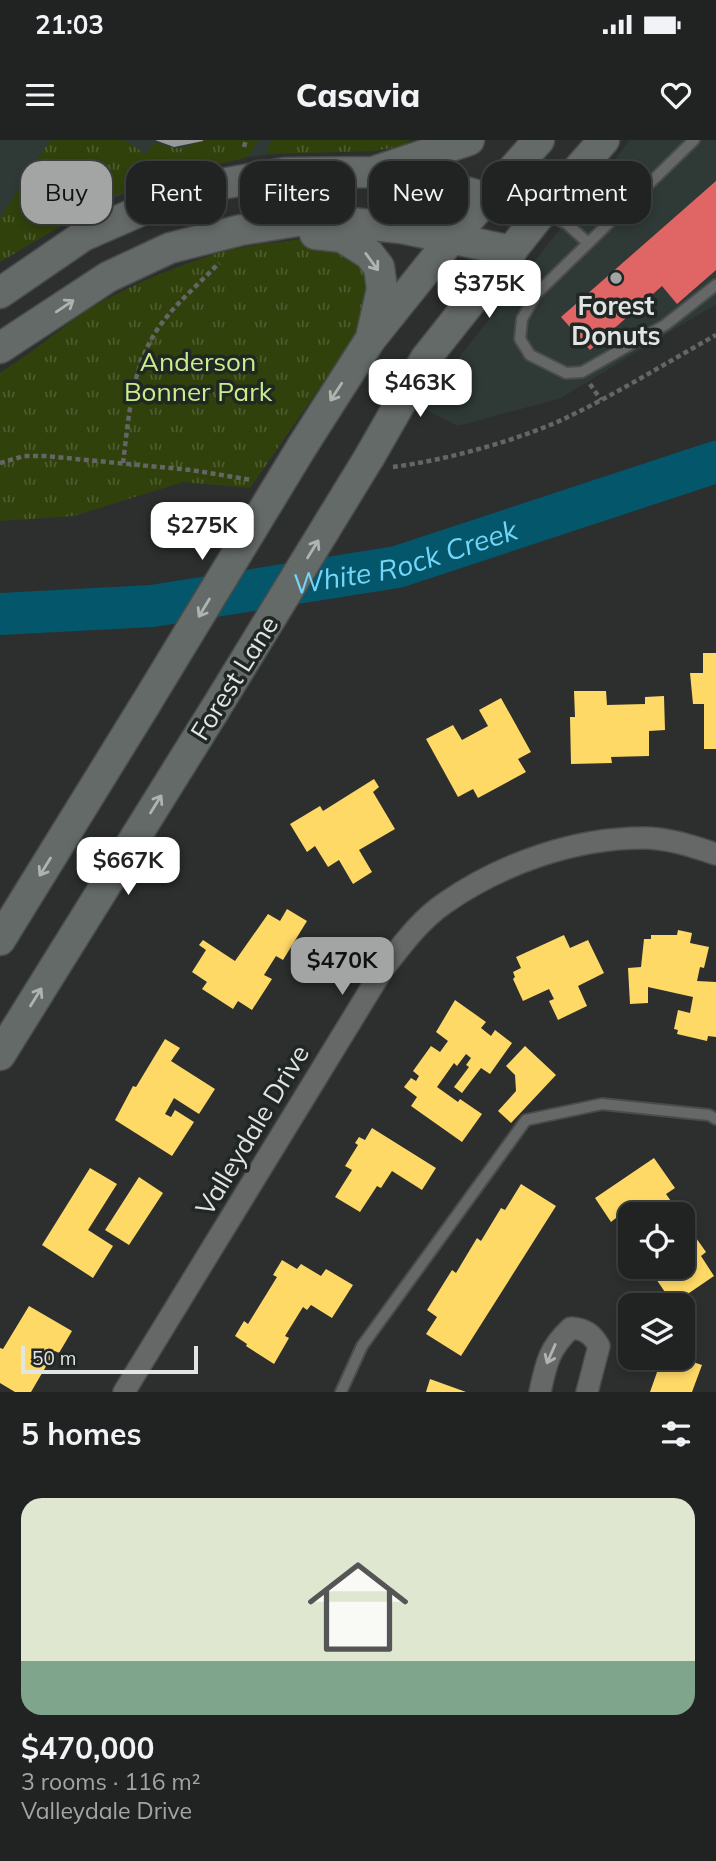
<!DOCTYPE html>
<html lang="en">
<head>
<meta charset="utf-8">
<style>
  :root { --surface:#212322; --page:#292b2a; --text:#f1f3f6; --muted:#a2a4a5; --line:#3e4040; --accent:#a2a5a4 }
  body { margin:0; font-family:Mulish,sans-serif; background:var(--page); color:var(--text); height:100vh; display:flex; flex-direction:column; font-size:26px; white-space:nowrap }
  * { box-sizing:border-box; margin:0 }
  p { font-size:23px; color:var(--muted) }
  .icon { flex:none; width:38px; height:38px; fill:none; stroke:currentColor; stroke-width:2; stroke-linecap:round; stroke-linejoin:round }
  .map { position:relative; height:1252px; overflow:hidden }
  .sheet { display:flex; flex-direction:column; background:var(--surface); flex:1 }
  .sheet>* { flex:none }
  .banner { position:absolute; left:21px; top:21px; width:676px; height:63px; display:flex; gap:14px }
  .controls { position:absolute; left:618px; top:1062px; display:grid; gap:14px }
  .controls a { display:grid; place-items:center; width:77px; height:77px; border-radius:14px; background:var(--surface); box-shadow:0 4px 10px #0003,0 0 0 2px var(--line); font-size:35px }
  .scale { position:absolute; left:21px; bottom:18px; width:177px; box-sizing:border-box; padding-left:7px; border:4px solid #e1e5e3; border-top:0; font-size:19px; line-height:24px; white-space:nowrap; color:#e1e5e3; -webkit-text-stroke:5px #212725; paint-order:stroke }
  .price { position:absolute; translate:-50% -60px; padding:0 16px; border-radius:14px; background:#fff; color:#222; font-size:23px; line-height:46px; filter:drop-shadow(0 2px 4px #0008) }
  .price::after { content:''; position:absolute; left:50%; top:42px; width:21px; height:16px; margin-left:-10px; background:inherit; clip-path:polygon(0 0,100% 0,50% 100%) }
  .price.active { background:var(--accent); color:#111 }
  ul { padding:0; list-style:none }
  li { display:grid; align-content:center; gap:14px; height:371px; padding:0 21px }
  li span { display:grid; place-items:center; height:217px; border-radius:21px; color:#555 }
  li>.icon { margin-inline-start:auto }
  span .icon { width:126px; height:126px; fill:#fffc; stroke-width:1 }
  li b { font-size:30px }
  h2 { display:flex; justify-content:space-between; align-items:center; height:84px; padding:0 21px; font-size:30px }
  .pill { padding:0 24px; border-radius:21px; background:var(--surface); box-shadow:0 4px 10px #0003,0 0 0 2px var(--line); font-size:24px; line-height:63px }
  .pill.active { background:var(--accent); color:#111 }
  .status { display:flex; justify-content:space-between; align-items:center; height:49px; padding:0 35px; background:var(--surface); direction:ltr }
  .status svg { height:19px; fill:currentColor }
  header { display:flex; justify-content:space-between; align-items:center; height:91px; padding:0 21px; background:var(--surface); font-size:32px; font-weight:800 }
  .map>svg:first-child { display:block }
</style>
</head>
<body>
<div class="status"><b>21:03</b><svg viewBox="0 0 49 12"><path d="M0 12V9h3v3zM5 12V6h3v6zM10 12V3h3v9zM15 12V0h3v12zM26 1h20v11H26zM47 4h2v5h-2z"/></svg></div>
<header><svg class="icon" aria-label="menu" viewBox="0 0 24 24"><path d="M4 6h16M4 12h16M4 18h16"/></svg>Casavia<svg class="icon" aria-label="heart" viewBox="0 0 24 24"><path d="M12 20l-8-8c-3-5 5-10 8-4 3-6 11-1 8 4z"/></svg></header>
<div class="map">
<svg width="716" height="1252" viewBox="0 0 716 1252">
  <defs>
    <pattern id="grass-tufts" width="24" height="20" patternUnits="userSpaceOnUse" patternTransform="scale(1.75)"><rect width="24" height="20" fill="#30410c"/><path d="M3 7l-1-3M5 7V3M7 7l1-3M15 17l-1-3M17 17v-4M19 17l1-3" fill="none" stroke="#4e5c2f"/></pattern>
  </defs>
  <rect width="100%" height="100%" fill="#2c2f2e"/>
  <path fill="#2f3a37" d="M 0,0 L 396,0 L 229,19 L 81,69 L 0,122 Z
    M 630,0 L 716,0 L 716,164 L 561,258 L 458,286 L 420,267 Z"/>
  <path fill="url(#grass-tufts)" d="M 50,0 L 124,0 L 146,14 L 154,3 L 180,9 L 205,0 L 259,0 L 248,16 L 241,19 L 180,33 L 110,57 L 0,122 L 0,78 Z
    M 273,0 L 413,0 L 407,2 L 405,6 L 374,11 L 267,14 L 267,9 Z
    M 301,99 L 325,99 L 364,121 L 373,157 L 357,194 L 250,348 L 183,342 L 74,376 L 0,381 L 0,233 C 29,215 55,193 83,173 C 118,150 185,122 226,111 C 250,104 277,103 301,99 Z"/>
  <path fill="#ffd966" d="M 703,513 L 716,513 L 716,609 L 704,609 L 704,564 L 693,564 L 690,533 L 703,533 Z
    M 574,551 L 606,551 L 607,565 L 645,564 L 645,557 L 664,556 L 665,590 L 649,591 L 649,616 L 611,617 L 612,623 L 571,624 L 570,577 L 575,577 Z
    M 501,558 L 531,612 L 518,619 L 526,632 L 478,658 L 473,649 L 458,657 L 426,599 L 453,585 L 462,600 L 488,586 L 479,570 Z
    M 374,639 L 379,647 L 373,652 L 395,689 L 359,710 L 372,732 L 353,744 L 339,720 L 328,727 L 315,706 L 307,712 L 290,684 L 320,666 L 323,671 Z
    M 287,769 L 307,781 L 283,820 L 276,816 L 264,835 L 272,839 L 252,870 L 238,861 L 233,869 L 202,849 L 207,842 L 192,832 L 206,810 L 199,805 L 203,800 L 235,821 L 268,774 L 280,781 Z
    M 678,790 L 692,793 L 690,803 L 709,807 L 704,828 L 700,827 L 697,841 L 716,842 L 716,897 L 708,896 L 707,901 L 677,894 L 678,890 L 674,889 L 678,870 L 690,873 L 693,857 L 648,847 L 648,863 L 630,864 L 628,828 L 641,827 L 644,799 L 651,799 L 651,795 L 677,795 Z
    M 564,795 L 570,808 L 588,800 L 604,833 L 578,846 L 587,866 L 558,880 L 549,861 L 554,859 L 549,849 L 523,861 L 513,839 L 515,837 L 513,832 L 521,828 L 516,817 Z
    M 455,860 L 486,882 L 481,888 L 491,896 L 495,890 L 512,903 L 490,934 L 481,928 L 462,953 L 454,947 L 469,927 L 466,925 L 471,918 L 466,914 L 457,926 L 454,923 L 437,947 L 458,962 L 460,959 L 482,974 L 462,1002 L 411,966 L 417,957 L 404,947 L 411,938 L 416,941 L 419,936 L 413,931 L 431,906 L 440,912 L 448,901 L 436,892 Z
    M 165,899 L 180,908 L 171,921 L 215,949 L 199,974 L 174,958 L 165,974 L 171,977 L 175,970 L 194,982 L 172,1016 L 115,980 L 133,946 L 136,947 Z
    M 525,906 L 556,935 L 511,983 L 498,971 L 516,951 L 515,935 L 506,926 Z
    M 372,988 L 436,1028 L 422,1050 L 392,1031 L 381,1048 L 377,1046 L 360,1072 L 335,1057 L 352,1030 L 345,1026 L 358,1005 L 355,1003 L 359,997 L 365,1000 Z
    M 654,1018 L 675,1048 L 666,1054 L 680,1074 L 630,1074 L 630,1110 L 624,1101 L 629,1097 L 616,1078 L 611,1082 L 595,1058 Z
    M 90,1028 L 117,1044 L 88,1090 L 113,1106 L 93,1138 L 42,1105 Z
    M 139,1037 L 163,1053 L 129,1105 L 105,1090 Z
    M 521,1044 L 556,1066 L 461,1216 L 426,1194 L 437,1177 L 427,1170 L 452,1130 L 456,1133 L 477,1098 L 481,1101 L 501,1068 L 505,1070 Z
    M 682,1078 L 706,1112 L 701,1116 L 714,1136 L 673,1164 L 648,1127 L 682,1127 Z
    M 282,1120 L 297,1129 L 301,1124 L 321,1136 L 326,1129 L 353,1145 L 332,1178 L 311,1165 L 307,1170 L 303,1167 L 285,1196 L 289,1198 L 274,1224 L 246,1206 L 247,1204 L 235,1196 L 244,1181 L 248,1184 L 277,1137 L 273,1135 Z
    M 29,1166 L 72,1191 L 59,1213 L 55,1211 L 31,1252 L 15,1252 L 0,1243 L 0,1208 L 3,1209 Z
    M 662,1218 L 681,1218 L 702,1225 L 692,1252 L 650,1252 Z
    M 430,1239 L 466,1252 L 426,1252 Z"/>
  <path fill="#e06666" d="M 716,41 L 716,130 L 677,164 L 662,146 L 590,210 L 561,177 Z"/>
  <path fill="#999" d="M 155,0 L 203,0 L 203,1 L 174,7 Z"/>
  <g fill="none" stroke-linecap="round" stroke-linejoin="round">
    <path stroke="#04566b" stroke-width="42" id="s1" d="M 0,474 L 152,466 L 397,427 L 716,322"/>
    <defs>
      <path id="service" d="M 694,0 L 536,154 L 522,179 L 520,199 L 530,215 L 566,233 L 582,232 L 665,185 L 716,145
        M 543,73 L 566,83 L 587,102
        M 341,1252 L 362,1206 L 526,980 L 602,964 L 709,975 L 716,979"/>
      <path id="minor" d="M 124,1252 L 383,829 C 402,805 420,780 445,763 C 501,724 574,698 643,698 C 668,698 692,706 716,714
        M 540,1252 C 546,1224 549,1208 571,1188 C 585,1189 592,1194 599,1206 L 587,1252"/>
      <path id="secondary" d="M 376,31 L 469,0
        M 315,94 L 342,97 L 369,114 L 379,127 L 382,149 L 372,193
        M 0,153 L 83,96 L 147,68 L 221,44 L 285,33 L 374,32 L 406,36 L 543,73
        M 0,208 L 108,137 L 170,108 L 241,90 L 310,79 L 401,88 L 512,111
        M 303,305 L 370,200 L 451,99 L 539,0
        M 370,316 L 426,218 L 558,52 L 604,0
        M 0,800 L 145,565
        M 0,915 L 214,571"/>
    </defs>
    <use href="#service" stroke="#4a4c4c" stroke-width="14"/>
    <use href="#minor" stroke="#4a4c4c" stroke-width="24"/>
    <use href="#secondary" stroke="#4a4c4c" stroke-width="33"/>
    <path stroke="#646665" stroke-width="4.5" stroke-dasharray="5 3.5" stroke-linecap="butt" d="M 244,7 L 246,0
      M 590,244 L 601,260
      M 0,323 L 24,316 L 45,316 L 191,330 L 252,340
      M 123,323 C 129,277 131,227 159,187 C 176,163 199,144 219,123
      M 393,327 C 447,320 524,299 572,275 C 621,251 668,222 716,195"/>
    <use href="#service" stroke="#656867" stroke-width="10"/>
    <use href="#minor" stroke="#656867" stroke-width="21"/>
    <use href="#secondary" stroke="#646a67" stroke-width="30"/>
    <defs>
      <path id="secondary-bridge" d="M 145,565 L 303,305
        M 214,571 L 370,316"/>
    </defs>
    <use href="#secondary-bridge" stroke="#4a4c4c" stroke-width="33" stroke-linecap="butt"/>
    <use href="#secondary-bridge" stroke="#646a67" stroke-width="30"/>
  </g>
  <defs><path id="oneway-shaft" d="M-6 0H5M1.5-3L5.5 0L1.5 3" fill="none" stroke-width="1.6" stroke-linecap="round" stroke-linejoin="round" transform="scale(1.75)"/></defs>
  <g stroke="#afb4b1">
    <use href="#oneway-shaft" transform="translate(372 122) rotate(54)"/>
    <use href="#oneway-shaft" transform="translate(65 166) rotate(-34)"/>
    <use href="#oneway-shaft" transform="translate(336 252) rotate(123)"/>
    <use href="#oneway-shaft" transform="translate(313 409) rotate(-58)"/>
    <use href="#oneway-shaft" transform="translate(204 468) rotate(121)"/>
    <use href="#oneway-shaft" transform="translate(156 664) rotate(-58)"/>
    <use href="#oneway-shaft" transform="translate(45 727) rotate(122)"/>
    <use href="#oneway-shaft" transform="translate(36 857) rotate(-58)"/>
  </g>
  <use stroke="#afb3b1" href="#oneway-shaft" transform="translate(551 1214) rotate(114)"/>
  <circle fill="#a2a5a4" stroke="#212725" stroke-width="2.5" cx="616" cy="138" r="7"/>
  <g text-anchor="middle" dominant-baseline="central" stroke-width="7" stroke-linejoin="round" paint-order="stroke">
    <g font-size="26" font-weight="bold" fill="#e1e5e3" stroke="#212725">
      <text x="616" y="165">Forest<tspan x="616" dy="30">Donuts</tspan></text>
    </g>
    <g font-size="26" fill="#c8ee8c" stroke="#212725">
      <text x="198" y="221">Anderson<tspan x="198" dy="30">Bonner Park</tspan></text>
    </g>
    <g font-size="26" fill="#e1e5e3" stroke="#212725">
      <text transform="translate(234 538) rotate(-58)">Forest Lane</text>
      <text transform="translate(252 990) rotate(-59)">Valleydale Drive</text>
    </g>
    <g font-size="28" font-style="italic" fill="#73d6f9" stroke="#212725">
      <text stroke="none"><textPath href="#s1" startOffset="410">White Rock Creek</textPath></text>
    </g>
  </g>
</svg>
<div class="controls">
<a><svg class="icon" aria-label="locate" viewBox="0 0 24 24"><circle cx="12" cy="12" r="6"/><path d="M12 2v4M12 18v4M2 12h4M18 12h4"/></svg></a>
<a><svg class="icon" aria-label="layers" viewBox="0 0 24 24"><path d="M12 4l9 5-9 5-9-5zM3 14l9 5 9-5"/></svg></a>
</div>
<div class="scale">50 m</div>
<b class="price" style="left:489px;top:180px">$375K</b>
<b class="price" style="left:420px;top:279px">$463K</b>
<b class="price" style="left:202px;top:422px">$275K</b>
<b class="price" style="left:128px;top:757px">$667K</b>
<b class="price active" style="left:342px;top:857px">$470K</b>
<div class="banner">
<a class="pill active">Buy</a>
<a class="pill">Rent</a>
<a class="pill">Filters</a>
<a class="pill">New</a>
<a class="pill">Apartment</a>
</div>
</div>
<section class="sheet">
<h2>5 homes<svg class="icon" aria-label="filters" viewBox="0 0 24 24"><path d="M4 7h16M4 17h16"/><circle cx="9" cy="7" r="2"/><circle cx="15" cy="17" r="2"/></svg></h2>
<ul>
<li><span style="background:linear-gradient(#dfe7d0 75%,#7fa58c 0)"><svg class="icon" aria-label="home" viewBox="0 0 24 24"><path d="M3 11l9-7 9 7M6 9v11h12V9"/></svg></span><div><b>$470,000</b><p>3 rooms · 116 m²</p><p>Valleydale Drive</p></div></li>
</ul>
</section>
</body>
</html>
